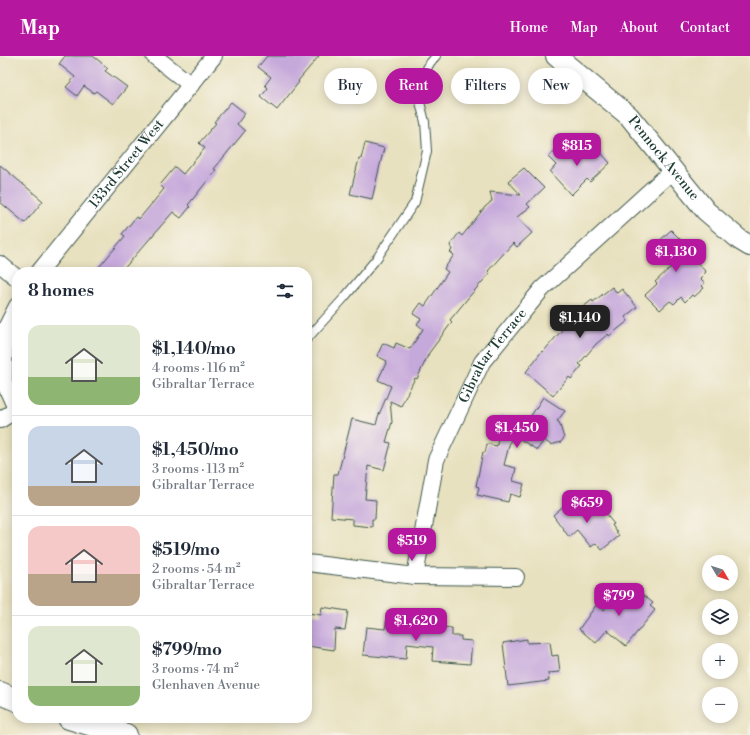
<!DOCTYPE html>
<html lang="en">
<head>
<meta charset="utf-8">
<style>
  :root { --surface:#fff; --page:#f6f6f7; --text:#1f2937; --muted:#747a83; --line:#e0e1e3; --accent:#b5179e }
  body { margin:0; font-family:"Libre Bodoni",serif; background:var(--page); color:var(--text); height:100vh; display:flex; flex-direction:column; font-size:15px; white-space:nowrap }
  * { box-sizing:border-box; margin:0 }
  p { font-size:13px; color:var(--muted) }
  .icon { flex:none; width:22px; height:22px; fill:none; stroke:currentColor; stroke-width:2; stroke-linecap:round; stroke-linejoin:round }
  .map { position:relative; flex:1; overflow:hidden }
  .side { position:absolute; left:12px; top:211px; width:300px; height:456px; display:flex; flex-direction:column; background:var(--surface); border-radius:16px; box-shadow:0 2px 10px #0003 }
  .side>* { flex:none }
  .top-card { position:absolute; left:324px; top:12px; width:366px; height:36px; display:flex; gap:8px }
  .needle { width:26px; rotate:129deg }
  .buttons { position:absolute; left:702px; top:499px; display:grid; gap:8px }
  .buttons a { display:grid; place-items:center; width:36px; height:36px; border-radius:50%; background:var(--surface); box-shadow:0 2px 10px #0003; font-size:20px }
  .price { position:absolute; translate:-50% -34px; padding:0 9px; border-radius:8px; background:var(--accent); color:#fff; font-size:13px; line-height:26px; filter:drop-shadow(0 1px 2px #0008) }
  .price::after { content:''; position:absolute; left:50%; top:24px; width:12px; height:9px; margin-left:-6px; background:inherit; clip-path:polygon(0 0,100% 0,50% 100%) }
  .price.on { background:#222; color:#fff }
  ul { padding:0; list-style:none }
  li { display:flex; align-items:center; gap:12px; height:100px; padding:0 16px }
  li+li { border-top:1px solid var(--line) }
  li span { display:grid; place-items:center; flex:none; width:112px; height:80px; border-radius:12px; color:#555 }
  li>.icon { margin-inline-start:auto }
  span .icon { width:48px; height:48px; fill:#fffc; stroke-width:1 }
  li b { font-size:17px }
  h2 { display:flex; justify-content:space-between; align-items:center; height:48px; padding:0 16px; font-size:17px }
  .pill { padding:0 14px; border-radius:18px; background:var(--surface); box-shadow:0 2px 10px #0003; font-size:14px; line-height:36px }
  .pill.on { background:var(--accent); color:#fff }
  header { display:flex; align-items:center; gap:24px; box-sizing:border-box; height:56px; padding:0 20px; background:var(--accent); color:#fff }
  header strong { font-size:19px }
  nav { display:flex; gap:22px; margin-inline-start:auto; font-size:14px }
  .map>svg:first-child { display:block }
</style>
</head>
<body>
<header>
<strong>Map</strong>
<nav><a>Home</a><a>Map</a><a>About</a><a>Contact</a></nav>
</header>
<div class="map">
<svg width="750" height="679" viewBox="0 0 750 679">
  <rect width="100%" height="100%" fill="#f7f3e8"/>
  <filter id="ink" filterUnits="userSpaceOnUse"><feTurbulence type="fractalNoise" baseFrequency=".025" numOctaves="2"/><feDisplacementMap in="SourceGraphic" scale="8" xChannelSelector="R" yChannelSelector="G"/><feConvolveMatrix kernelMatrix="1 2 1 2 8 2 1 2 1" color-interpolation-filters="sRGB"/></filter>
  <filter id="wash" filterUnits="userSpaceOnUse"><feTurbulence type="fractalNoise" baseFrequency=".012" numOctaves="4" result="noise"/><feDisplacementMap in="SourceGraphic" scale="16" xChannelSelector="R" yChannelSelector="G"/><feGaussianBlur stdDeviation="0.9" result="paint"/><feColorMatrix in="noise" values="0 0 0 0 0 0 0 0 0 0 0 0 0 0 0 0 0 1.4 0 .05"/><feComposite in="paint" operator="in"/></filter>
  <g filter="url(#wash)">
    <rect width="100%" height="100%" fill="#e8e1bf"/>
    <g id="blocks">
      <path fill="#c6a9db" d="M 65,0 L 93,0 L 108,12 L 105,15 L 127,31 L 113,48 L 96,35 L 94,37 L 84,30 L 77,40 L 66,31 L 75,21 L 59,8 Z
        M 267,0 L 319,0 L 298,25 L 299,26 L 277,54 L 261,41 L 268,32 L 265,29 L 271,21 L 258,11 Z
        M 231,46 L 245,57 L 237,68 L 245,75 L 214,113 L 216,114 L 188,149 L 190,151 L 181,162 L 173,156 L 121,216 L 95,216 L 125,180 L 122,178 L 136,161 L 139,163 L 164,133 L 160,129 L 175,111 L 183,118 L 205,92 L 199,87 L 216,67 L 214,66 Z
        M 365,87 L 384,92 L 372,143 L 350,138 L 359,103 L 361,103 Z
        M 578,91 L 586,100 L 596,91 L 610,107 L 590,126 L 587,123 L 571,139 L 550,116 L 556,109 L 548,101 L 558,92 L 565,98 L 571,93 L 573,95 Z
        M 0,109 L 43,145 L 25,167 L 0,146 Z
        M 524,112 L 544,132 L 527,148 L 530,151 L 517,161 L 532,177 L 517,191 L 513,187 L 488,215 L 490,217 L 468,242 L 450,264 L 452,266 L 429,297 L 417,323 L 415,322 L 401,350 L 390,345 L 392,366 L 386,386 L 391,387 L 384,414 L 368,410 L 365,443 L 376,444 L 375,463 L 372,463 L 372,471 L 353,469 L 353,463 L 331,461 L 334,418 L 338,418 L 352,363 L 376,369 L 378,361 L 391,330 L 378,324 L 387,305 L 377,300 L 383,287 L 394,292 L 396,287 L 410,293 L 423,273 L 417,268 L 421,263 L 413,258 L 421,247 L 425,250 L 448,216 L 444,213 L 454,199 L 450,196 L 452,194 L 450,189 L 459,177 L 462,180 L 485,151 L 492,145 L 490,136 L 521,139 L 508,125 Z
        M 671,174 L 695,198 L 692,201 L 706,216 L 700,222 L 705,227 L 702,230 L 704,232 L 694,241 L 692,239 L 685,246 L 681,241 L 674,248 L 670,245 L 660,254 L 645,239 L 657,228 L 655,226 L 671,211 L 653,191 Z
        M 612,231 L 617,237 L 622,233 L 637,251 L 625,261 L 628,265 L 609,280 L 608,278 L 596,288 L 579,308 L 582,310 L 571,323 L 569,321 L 553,340 L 526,316 L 542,295 L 543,296 L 567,268 L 580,256 L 578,255 L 592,244 L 593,246 Z
        M 543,341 L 565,355 L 557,365 L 559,366 L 564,382 L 561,386 L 551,389 L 544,384 L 537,394 L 512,378 L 504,409 L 516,412 L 513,425 L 524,428 L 520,441 L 510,438 L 508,446 L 477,439 L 479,431 L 476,430 L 483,396 L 485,397 L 487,388 L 497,390 L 500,360 L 529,363 Z
        M 581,443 L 591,455 L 596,451 L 602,458 L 604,456 L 614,468 L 612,469 L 619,480 L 602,494 L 596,487 L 591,491 L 577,474 L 569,481 L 553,459 L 567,447 L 571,451 Z
        M 633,531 L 653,547 L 650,550 L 655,554 L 626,590 L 607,574 L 596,587 L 579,573 L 597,548 L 604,554 L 620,535 L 626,540 Z
        M 322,551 L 348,555 L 345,574 L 335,573 L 334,594 L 307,590 L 307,557 L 321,559 Z
        M 387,562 L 414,565 L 413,569 L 452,572 L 452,580 L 461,580 L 461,584 L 472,585 L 470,608 L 432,605 L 433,591 L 407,588 L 406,603 L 363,599 L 366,571 L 385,573 Z
        M 527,583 L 527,587 L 550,586 L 552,600 L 558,599 L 560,616 L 548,617 L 549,625 L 508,630 L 503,587 Z"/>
    </g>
  </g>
  <g filter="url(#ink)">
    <use href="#blocks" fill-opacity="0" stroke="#3d5649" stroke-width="1"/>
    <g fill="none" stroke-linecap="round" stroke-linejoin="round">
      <defs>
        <path id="service" d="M 307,283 L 344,242 L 377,202 L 415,146 L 427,95 L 425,66 L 418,38 L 420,25 L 430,7 L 436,0"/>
        <g id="minor">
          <path d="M 154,0 L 191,29"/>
          <path d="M 0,208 L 17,222"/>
          <path id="s1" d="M 39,216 L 214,0"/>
          <path d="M 17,250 L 5,274 L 4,326 L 17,355"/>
          <path d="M 0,364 L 16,354"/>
          <path d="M 307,507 L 415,520 L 516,521"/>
          <path id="s2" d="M 415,520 L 436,404 L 482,306 L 542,233 L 673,114"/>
        </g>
        <g id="tertiary">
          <path id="s3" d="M 556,0 L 629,60 L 706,155 L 740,184 L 750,190"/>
        </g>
        <path id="motorway" d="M 0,637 L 17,644
          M 69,662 L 126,679"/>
      </defs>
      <use href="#service" stroke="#3d5649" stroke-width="10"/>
      <use href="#minor" stroke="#3d5649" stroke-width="18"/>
      <use href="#tertiary" stroke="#3d5649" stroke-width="22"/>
      <use href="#motorway" stroke="#3d5649" stroke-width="24"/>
      <use href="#service" stroke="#fff" stroke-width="8"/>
      <use href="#minor" stroke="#fff" stroke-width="16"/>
      <use href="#tertiary" stroke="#fff" stroke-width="20"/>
      <use href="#motorway" stroke="#fff" stroke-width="22"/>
    </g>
  </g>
  <g text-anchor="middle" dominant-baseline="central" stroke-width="3" stroke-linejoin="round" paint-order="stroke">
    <g font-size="14" fill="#1f3d34" stroke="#f7f3e8">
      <text stroke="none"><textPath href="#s3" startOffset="149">Pennock Avenue</textPath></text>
      <text stroke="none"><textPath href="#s1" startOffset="139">133rd Street West</textPath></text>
      <text stroke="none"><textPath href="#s2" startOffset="237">Gibraltar Terrace</textPath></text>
    </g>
  </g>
</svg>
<div class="buttons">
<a><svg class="needle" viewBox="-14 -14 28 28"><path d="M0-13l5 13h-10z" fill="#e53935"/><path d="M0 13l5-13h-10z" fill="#747a83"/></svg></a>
<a><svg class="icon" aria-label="layers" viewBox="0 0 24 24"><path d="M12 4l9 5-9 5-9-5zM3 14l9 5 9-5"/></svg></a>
<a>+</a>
<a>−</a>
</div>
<b class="price" style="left:577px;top:111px">$815</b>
<b class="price" style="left:676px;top:217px">$1,130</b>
<b class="price on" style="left:580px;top:283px">$1,140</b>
<b class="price" style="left:517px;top:393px">$1,450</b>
<b class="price" style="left:587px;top:468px">$659</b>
<b class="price" style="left:412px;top:506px">$519</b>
<b class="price" style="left:619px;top:561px">$799</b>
<b class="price" style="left:416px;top:586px">$1,620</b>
<div class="top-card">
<a class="pill">Buy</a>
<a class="pill on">Rent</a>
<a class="pill">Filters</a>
<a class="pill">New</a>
</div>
<section class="side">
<h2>8 homes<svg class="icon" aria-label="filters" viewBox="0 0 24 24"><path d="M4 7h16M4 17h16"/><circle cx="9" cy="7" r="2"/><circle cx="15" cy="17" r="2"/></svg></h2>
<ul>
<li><span style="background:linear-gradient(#dfe7d0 65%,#8fb573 0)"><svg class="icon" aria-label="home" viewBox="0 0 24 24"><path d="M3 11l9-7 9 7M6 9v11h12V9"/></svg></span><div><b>$1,140/mo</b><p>4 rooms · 116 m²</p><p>Gibraltar Terrace</p></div></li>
<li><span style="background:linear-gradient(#c9d6e8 75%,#b9a48a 0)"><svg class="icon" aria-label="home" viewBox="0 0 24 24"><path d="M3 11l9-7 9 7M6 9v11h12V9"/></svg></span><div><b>$1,450/mo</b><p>3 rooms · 113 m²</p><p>Gibraltar Terrace</p></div></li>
<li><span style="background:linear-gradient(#f6c9c9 60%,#b9a48a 0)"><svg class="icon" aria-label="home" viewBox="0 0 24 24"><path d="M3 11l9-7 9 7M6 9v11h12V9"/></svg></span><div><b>$519/mo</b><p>2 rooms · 54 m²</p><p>Gibraltar Terrace</p></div></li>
<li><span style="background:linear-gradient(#dfe7d0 75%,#8fb573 0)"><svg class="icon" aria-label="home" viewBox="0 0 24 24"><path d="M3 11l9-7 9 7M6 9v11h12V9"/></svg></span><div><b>$799/mo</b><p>3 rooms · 74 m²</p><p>Glenhaven Avenue</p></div></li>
</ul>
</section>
</div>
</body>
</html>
